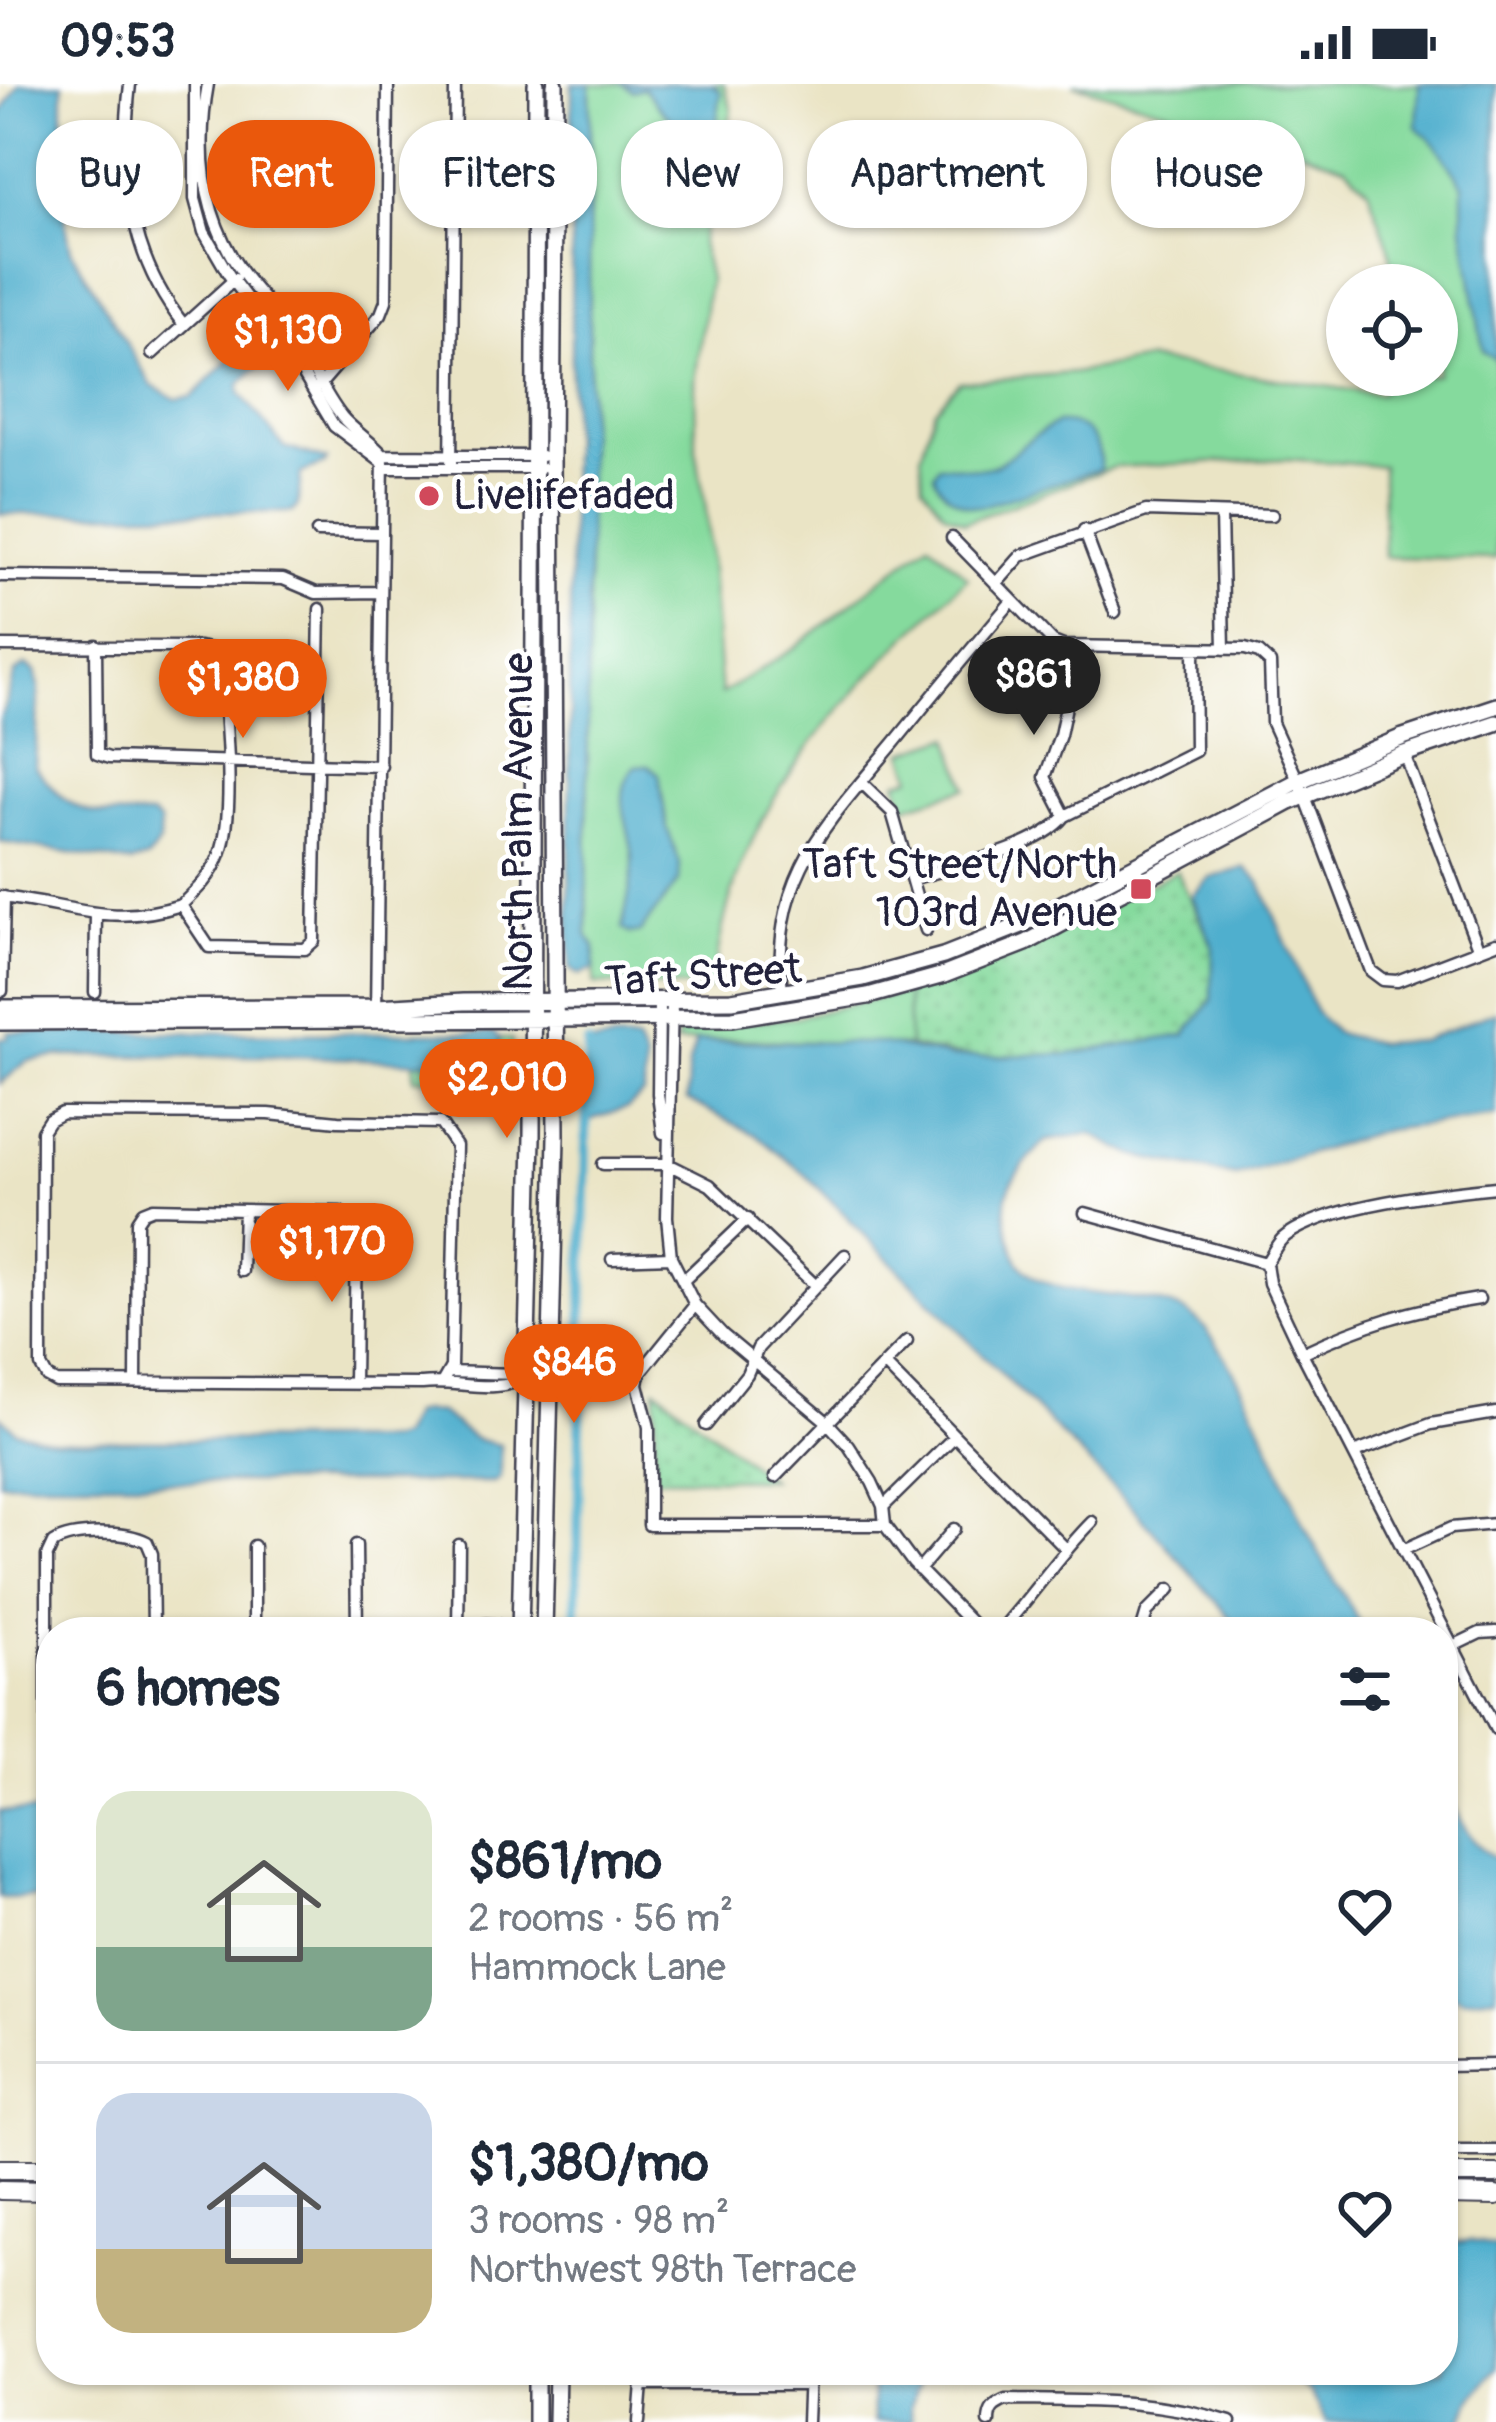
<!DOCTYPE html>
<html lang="en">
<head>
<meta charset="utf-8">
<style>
  :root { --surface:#fff; --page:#f2f2f3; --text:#1f2937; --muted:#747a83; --line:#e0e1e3; --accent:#ea580c }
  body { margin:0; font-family:Pangolin,sans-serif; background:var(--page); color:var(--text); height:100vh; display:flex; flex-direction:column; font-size:45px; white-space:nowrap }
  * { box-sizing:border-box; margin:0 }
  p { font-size:39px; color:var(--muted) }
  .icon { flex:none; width:66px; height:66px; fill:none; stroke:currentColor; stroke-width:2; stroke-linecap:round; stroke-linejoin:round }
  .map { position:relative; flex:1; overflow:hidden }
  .panel { position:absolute; left:36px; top:1533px; width:1422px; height:768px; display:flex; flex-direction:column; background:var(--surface); border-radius:48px; box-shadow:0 3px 9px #0004 }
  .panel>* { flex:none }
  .banner { position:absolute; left:36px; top:36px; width:1425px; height:108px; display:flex; gap:24px }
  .controls { position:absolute; left:1326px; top:180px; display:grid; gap:24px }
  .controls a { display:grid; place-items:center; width:132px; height:132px; border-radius:50%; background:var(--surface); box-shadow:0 3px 9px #0004; font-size:60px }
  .price { position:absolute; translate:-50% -102px; padding:0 27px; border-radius:42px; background:var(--accent); color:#fff; font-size:39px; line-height:78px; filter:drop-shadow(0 3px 6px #0008) }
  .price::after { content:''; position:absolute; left:50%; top:72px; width:36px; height:27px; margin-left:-18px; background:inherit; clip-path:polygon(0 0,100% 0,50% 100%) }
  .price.active { background:#222; color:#fff }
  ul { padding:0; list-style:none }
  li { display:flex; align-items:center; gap:36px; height:300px; padding:0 60px }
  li+li { border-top:3px solid var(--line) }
  li span { display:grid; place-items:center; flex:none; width:336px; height:240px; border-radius:36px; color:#555 }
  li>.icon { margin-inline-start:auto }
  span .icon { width:144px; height:144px; fill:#fffc; stroke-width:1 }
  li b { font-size:51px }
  h2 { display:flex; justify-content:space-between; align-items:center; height:144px; padding:0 60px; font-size:51px }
  .pill { padding:0 42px; border-radius:48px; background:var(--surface); box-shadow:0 3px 9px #0004; font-size:42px; line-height:108px }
  .pill.active { background:var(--accent); color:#fff }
  .status { display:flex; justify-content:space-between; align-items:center; height:84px; padding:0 60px; background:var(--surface); direction:ltr }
  .status svg { height:33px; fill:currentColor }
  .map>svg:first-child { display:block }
</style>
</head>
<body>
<div class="status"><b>09:53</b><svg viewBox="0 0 49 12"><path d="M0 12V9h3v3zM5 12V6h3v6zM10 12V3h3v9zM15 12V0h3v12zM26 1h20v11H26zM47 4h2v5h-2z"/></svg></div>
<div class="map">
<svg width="1496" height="2338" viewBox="0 0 1496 2338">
  <defs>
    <pattern id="park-dots" width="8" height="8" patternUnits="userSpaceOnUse" patternTransform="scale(3)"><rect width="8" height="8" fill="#85da9d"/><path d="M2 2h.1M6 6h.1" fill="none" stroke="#73bb88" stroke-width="1.8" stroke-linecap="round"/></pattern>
  </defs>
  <rect width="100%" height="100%" fill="#fff"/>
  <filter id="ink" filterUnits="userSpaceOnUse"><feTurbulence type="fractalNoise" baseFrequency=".00833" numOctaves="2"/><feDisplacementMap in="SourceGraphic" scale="24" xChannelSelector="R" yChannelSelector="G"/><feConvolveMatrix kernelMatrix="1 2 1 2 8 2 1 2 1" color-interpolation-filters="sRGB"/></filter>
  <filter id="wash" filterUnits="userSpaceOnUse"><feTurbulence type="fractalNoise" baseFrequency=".004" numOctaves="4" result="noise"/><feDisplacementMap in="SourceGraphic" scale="48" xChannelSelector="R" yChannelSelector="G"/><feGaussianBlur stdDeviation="2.7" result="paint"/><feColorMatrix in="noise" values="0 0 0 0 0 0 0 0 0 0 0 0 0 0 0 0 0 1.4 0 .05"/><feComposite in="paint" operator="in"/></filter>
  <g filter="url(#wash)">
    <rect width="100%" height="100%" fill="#eae4c5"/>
    <path fill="#85da9d" stroke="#547e6c" stroke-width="3" d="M 590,0 L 724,0 L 732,26 L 701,159 L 709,196 L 695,296 L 696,366 L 706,426 L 721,610 L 795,564 L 929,458 L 968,493 C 845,612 727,724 714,904 L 594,900 L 595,863 L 587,852 Z
      M 1073,0 L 1496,0 L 1496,475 L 1384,473 L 1382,382 L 1287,375 L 1114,383 L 965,438 L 944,428 L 923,401 L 921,371 L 934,326 L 959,298 L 1074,289 L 1147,276 L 1379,310 L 1399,291 L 1437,291 L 1437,201 L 1395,201 L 1389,164 L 1368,105 L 1346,83 L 1276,57 Z
      M 950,653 L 967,704 L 905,723 L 897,698 L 912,693 L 904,668 Z
      M 907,908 L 909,962 L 732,955 L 675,959 L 682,946 L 690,942 L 792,934 Z"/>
    <path fill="url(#park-dots)" stroke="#547e6c" stroke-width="3" d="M 1177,787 L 1213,863 L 1212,917 L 1186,951 C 1100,973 995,984 909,962 L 907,908 L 1026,859 Z
      M 500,954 L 512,955 L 511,999 L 414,994 L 414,977 L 478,979 L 496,974 Z
      M 656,1304 L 770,1395 L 655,1394 Z"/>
    <path fill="#4fafce" stroke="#386884" stroke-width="3" d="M 19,0 L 63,0 L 62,121 L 71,166 L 152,302 L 176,315 L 192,313 L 251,254 L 259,253 L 272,269 L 240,300 L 240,309 L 284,363 L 327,376 L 325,380 L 301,389 L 298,421 L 293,428 L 0,430 L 0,31 Z
      M 572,0 L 590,0 L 587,851 L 595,863 L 594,885 L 579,891 L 570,885 L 569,861 Z
      M 622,0 L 712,0 L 721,8 L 716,43 C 681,54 664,30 644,4 L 633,7 Z
      M 1419,0 L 1496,0 L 1496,276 L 1483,267 L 1463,144 L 1463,101 L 1437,62 L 1417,43 Z
      M 1058,339 C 1086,338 1102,358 1100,385 L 983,422 C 963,424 940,410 934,390 L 939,381 C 955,380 974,388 990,383 C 1010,377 1030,350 1058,339 Z
      M 26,581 L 35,587 L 39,603 L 35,683 C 77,735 88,731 152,732 L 160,739 L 159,758 L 149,774 L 131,779 L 0,758 L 0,637 L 15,589 Z
      M 648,681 L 659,690 L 667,744 L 680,780 L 679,797 L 640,848 L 631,850 L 622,845 C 626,823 633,798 633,776 C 632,743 609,710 636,682 Z
      M 1245,784 L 1260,798 L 1315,927 L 1335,949 L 1377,959 L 1421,957 L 1496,927 L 1496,1032 L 1386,1046 L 1236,1092 L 1135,1072 L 1091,1050 L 1045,1057 C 1016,1089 996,1107 1010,1152 C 1013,1160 1014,1171 1019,1178 C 1048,1222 1145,1202 1189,1230 C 1233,1258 1282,1395 1306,1445 C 1324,1480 1346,1514 1365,1548 L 1243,1548 L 1135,1426 L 805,1090 L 756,1051 L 687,1016 L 688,983 L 696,957 L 880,959 L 952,973 L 1068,970 L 1185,951 L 1212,916 L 1213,863 L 1192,812 L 1209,794 Z
      M 8,948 L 494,949 L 500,954 L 496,974 L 478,979 L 445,979 L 293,972 L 61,972 L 27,977 L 0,1000 L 0,954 L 8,954 Z
      M 618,956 L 637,958 L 645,976 L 644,1009 L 628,1024 L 583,1038 L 588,960 Z
      M 422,1327 L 440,1329 L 475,1355 L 500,1361 L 500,1394 L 494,1398 L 0,1398 L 0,1332 L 16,1347 L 56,1357 L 390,1356 L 400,1353 L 412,1330 Z
      M 1443,1699 C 1456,1726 1468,1761 1496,1774 L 1496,1912 L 1463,1915 L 1443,1906 Z
      M 0,1727 L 51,1728 L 51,1813 L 0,1814 Z
      M 1471,2157 L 1496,2162 L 1496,2284 L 1471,2316 L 1463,2338 L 1326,2338 L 1310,2308 L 1285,2286 L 1443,2286 L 1443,2161 Z
      M 872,2286 L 924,2286 L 910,2323 L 911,2338 L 873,2338 Z"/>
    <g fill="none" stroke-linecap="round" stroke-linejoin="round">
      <path stroke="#4fafce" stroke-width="10" d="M 576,1536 L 588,960"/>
    </g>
  </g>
  <g filter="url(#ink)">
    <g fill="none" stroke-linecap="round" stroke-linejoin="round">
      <defs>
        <path id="street" d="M 130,0 C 120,87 128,171 184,241
          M 195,0 L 195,115 L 204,148 L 229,191 L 302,288 L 334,342 L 383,379
          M 208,0 C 196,66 202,131 241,187 C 256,208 274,225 289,245 C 309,272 321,307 342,333 C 354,347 371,357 383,371 L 376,929
          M 452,104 L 535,106
          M 452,115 L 535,115
          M 152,270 L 235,195
          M 319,302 L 381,230 L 386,217 L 388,0
          M 383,371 L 542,372
          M 383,384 L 541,384
          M 451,384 L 455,0
          M 1221,430 L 1224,565
          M 1084,446 L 1115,528
          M 317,448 L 381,449
          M 952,454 L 1053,558 L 1063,562 L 1245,565 L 1259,569 L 1270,579 L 1272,639 L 1305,712 L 1371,887 L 1383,896 L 1397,897 L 1496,859
          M 0,492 L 283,495 L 316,509 L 380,508
          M 996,500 L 1021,472 L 1146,427 L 1272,431
          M 96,561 L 97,670 L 109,674 L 381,682
          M 0,562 L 198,563 L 215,566 L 221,574 C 224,624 237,726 220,770 C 212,792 197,806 181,821
          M 1404,670 L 1479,866
          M 861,698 L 892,728 L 926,846
          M 1065,732 L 1045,693 L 1060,651 L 1078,565
          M 912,795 C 952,783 1039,765 1065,732 L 1195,667 L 1194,565
          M 0,813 C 70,820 109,844 181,821 L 209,863 L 305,865 L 314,857 L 320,525
          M 2,907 L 4,813
          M 95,908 L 96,829
          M 782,909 C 771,791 825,742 894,659 C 933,611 972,564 1012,517
          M 659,917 L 658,1010 L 663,1049
          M 672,917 L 667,1133 L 671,1173 L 695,1221 L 723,1251 L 826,1337 L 849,1362 L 872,1398 L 883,1422 L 885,1441 L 913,1479 L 980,1548
          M 603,1080 L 668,1080 L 710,1101 L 815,1201
          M 1085,1129 L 1266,1179 C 1271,1172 1276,1161 1282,1155 C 1321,1121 1444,1108 1496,1103
          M 612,1175 L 671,1173
          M 1266,1179 L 1269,1199 L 1302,1269 L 1496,1646
          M 242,1187 L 244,1126
          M 685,1195 L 748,1135
          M 695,1221 L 640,1289 L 638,1300 L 649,1343 L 649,1441 L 885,1441
          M 1302,1269 C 1366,1239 1410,1226 1479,1215
          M 884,1280 L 1065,1464
          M 448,1288 L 550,1291
          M 443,1297 L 451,1283 L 456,1062 L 440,1039 L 338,1037 L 269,1030 L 62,1029 L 49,1036 L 42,1047 L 41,1282 L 47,1293 L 56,1298 L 422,1300 C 456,1295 494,1312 526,1293
          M 136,1298 L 137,1137 L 143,1128 L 153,1124 L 340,1128 L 351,1135 L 356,1149 L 354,1299
          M 706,1341 L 747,1290 L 758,1264 L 845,1171
          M 1354,1369 L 1431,1340 L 1496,1329
          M 775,1393 L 907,1257
          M 883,1423 L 954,1353
          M 356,1461 L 357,1548
          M 254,1462 L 254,1548
          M 1403,1466 L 1451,1444 L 1496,1440
          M 919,1486 L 954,1445
          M 449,1548 C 468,1539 500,1536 517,1548
          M 458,1548 L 459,1461
          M 727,1548 L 851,1548
          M 999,1548 C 1032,1512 1058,1472 1092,1438
          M 1141,1548 L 1147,1528 L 1170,1505
          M 1453,1562 L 1480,1549 L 1496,1548
          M 51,1661 L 47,1651 L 47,1472 L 53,1459 C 73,1446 127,1447 147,1458 L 152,1470 L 153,1548
          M 1443,1982 L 1496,1981
          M 1443,2067 L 1496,2067
          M 643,2301 L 809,2301
          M 639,2338 L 643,2286
          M 807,2338 L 809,2286
          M 989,2338 C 989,2325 994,2321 1006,2316 C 1083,2317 1156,2314 1230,2338"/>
        <path id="secondary" d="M 0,924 L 377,923 L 463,918 L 732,916 L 863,894 L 943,872 L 1019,842 L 1298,697 L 1403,653 L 1496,622
          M 0,938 L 733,934 L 868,912 L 944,891 L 1026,859 L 1290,718 L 1404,670 L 1496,639
          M 520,1548 L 532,1053 L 536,0
          M 544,1548 L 556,1053 L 552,372 L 555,0
          M 536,2286 L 536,2338
          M 556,2338 L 557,2286"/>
        <path id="primary" d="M 0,2085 L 51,2085
          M 1443,2090 L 1496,2090
          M 0,2106 L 51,2107
          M 1443,2111 L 1496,2112"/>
      </defs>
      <use href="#street" stroke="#403f50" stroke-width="15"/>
      <use href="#secondary" stroke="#403f50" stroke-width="20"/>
      <use href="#primary" stroke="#403f50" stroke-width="22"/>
      <use href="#street" stroke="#fff" stroke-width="10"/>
      <use href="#secondary" stroke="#fff" stroke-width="15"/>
      <use href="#primary" stroke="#fff" stroke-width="18"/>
    </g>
  </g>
  <g fill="#d1495b" stroke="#fff" stroke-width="4.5">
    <circle cx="429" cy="412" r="12"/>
    <rect x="1129" y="793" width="24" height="24" rx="6"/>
  </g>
  <g text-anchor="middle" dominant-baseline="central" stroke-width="9" stroke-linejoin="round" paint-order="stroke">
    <g font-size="42" fill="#22223b" stroke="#fff" text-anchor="start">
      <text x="453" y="412">Livelifefaded</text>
      <text x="1117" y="781" text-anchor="end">Taft Street/North<tspan x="1117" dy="48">103rd Avenue</tspan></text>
    </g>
    <g font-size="42" fill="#22223b" stroke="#fff">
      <text transform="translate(519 738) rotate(-90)">North Palm Avenue</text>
      <text transform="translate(703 892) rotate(-4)">Taft Street</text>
    </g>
  </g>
</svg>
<div class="controls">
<a><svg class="icon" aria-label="locate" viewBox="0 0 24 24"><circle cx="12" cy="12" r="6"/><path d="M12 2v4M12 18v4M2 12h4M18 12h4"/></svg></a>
</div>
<b class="price" style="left:288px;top:310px">$1,130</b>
<b class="price active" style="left:1034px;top:654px">$861</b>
<b class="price" style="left:243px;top:657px">$1,380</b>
<b class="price" style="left:507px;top:1057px">$2,010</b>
<b class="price" style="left:332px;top:1221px">$1,170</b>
<b class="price" style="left:574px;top:1342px">$846</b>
<div class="banner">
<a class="pill">Buy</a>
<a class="pill active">Rent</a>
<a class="pill">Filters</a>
<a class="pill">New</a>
<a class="pill">Apartment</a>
<a class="pill">House</a>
</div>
<section class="panel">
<h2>6 homes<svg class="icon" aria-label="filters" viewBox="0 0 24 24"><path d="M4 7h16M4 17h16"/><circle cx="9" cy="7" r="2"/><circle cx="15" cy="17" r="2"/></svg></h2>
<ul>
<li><span style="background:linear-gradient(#dfe7d0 65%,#7fa58c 0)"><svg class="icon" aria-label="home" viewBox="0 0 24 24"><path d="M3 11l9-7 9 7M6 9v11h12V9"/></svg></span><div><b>$861/mo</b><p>2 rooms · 56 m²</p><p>Hammock Lane</p></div><svg class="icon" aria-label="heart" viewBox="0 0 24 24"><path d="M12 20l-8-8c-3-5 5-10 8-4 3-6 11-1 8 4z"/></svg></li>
<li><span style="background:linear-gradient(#c9d6e8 65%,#c2b280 0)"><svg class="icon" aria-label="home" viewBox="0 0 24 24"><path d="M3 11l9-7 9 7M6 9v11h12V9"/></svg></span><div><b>$1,380/mo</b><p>3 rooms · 98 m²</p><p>Northwest 98th Terrace</p></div><svg class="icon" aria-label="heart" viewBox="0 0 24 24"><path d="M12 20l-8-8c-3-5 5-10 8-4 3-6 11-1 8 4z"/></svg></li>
</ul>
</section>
</div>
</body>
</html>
